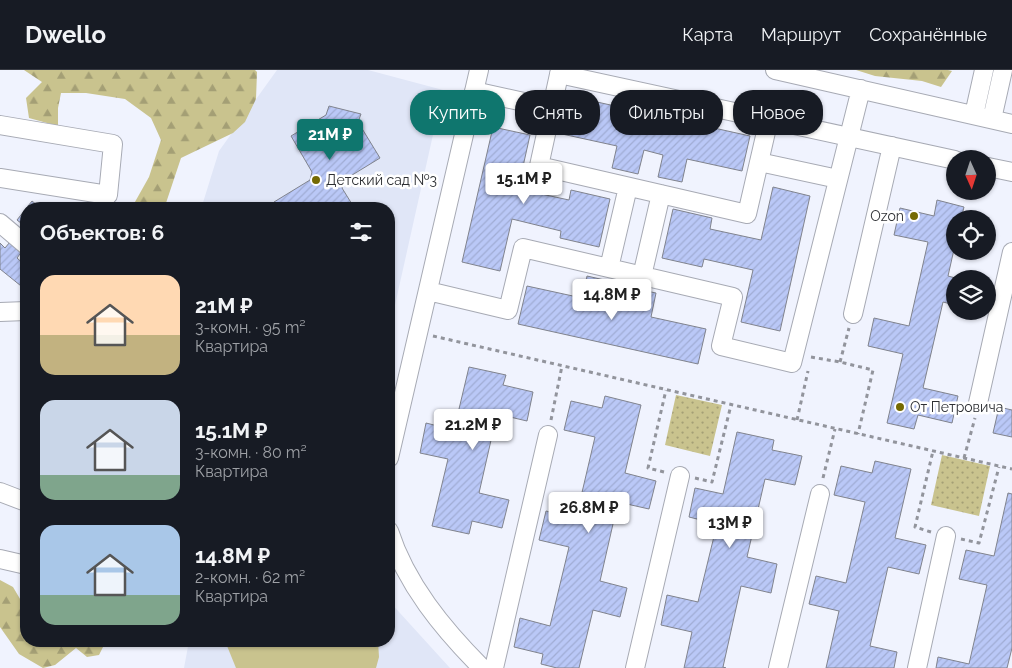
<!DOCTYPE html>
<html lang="ru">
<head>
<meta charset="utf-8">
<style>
  :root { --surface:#171b24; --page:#242831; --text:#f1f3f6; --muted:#9ea1a6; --line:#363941; --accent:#0f766e }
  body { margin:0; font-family:Raleway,sans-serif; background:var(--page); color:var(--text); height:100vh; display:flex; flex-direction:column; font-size:19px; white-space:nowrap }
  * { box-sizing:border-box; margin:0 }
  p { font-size:16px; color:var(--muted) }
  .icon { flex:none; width:28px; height:28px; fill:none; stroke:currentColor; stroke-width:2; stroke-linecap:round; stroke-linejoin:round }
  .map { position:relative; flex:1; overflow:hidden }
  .details { position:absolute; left:20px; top:132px; width:375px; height:445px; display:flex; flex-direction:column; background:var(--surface); border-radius:20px; box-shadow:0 1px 4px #0004 }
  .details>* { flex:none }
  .guide { position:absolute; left:410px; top:20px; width:475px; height:45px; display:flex; gap:10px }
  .needle { width:32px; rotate:177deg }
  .buttons { position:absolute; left:946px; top:80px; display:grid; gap:10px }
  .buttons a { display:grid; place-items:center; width:50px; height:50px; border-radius:50%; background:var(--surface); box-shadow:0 1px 4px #0004; font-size:25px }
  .price { position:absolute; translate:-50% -42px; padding:0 11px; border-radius:5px; background:#fff; color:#222; font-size:16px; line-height:32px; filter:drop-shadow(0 1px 2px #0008) }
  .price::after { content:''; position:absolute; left:50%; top:30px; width:15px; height:11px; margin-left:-8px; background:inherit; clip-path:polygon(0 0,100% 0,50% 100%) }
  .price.on { background:var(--accent); color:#fff }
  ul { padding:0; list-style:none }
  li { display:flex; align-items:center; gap:15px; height:125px; padding:0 20px }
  li span { display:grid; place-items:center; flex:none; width:140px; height:100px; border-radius:15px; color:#555 }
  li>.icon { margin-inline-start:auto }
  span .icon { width:60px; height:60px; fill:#fffc; stroke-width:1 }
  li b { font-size:21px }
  h2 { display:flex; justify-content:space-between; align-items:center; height:60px; padding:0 20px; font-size:21px }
  .chip { padding:0 18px; border-radius:20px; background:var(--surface); box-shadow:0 1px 4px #0004; font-size:18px; line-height:45px }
  .chip.on { background:var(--accent); color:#fff }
  header { display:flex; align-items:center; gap:30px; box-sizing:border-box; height:70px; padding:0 25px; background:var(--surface); border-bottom:1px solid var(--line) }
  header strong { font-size:24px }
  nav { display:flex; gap:28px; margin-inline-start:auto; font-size:18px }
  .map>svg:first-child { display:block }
</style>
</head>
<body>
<header>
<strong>Dwello</strong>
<nav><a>Карта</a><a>Маршрут</a><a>Сохранённые</a></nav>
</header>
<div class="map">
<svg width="1012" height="598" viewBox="0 0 1012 598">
  <defs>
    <pattern id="forest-firs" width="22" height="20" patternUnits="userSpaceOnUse" patternTransform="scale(1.25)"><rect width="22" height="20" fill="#c9c38e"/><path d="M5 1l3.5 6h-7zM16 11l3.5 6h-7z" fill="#a49f75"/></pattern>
    <pattern id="park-dots" width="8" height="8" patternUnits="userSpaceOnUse" patternTransform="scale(1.25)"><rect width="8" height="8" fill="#c9c38e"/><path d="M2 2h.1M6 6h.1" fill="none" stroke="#a49f75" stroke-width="1.8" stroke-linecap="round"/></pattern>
    <pattern id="building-hatch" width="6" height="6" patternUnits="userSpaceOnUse" patternTransform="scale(1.25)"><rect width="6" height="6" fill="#bac8f7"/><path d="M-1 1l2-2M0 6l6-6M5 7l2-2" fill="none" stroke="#a0acd4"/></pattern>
  </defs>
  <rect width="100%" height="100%" fill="#f0f3fe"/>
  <path fill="#e0e6f7" d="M 277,0 L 368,0 L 443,20 L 389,262 L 389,139 L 201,139 L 219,81 Z
    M 389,531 L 450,598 L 184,598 L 189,571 L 389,571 Z"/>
  <path fill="url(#forest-firs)" d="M 24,0 L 255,0 L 257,2 L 256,29 L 245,52 L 233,63 L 181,88 L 164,139 L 131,139 L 149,107 L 161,70 L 151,48 L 125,29 L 86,23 L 61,23 L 58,38 L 58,56 L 29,48 L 26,28 L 42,12 Z
    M 856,0 L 948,0 L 952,1 L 941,17 L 922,11 L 875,6 Z
    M 0,510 L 13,517 L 26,539 L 26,571 L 106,571 L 99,585 L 87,587 L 76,578 L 55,595 L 43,598 L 19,584 L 0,557 Z"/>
  <path fill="url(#park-dots)" d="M 676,325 L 722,335 L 710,386 L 665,375 Z
    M 942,385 L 990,396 L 979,446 L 931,435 Z"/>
  <path fill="#c9c38e" d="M 225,571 L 378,571 L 379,587 L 376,598 L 236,598 Z"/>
  <path fill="url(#building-hatch)" stroke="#80838d" d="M 570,26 L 750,66 L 742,101 L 687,89 L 682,112 L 658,107 L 663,85 L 644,80 L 638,104 L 612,98 L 617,76 L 562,64 Z
    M 329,36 L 361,44 L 358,52 L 380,88 L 344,110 L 342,118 L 355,139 L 279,139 L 274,132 L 310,110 L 312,102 L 291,66 L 326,45 Z
    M 493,57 L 530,65 L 518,119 L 569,130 L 571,120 L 610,129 L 599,177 L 560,168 L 561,161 L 512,149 L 500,201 L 462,192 Z
    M 773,117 L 810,126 L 780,261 L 741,252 L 753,200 L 704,189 L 702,197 L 662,188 L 673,139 L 712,148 L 710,159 L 761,170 Z
    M 937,130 L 964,137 L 961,149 L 955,149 L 955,175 L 948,206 L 959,209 L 955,209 L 955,235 L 943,232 L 923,318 L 958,326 L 952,353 L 918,345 L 914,359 L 887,353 L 903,284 L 868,276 L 874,248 L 909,256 L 928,172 L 894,165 L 900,138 L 934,146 Z
    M 32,131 L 42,139 L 26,139 L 26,157 L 17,150 Z
    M 24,155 L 26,157 L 26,176 L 17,188 L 26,196 L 26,220 L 0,199 L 0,173 L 5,178 Z
    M 587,206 L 613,212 L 608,236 L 627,240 L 632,218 L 656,223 L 651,247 L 706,259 L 698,294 L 518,254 L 527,216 L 582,228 Z
    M 469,297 L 506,305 L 503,315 L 533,322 L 527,351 L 497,344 L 479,423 L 509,430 L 502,458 L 472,451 L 469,464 L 432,456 L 448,389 L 420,383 L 426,353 L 454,360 Z
    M 605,326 L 641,335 L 625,403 L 656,411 L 649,439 L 618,432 L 600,511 L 627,518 L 620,547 L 593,540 L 579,598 L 557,598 L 541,594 L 543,584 L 514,577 L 520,548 L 550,556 L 569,477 L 539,470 L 546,441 L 576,448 L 595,367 L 564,360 L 571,331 L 602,338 Z
    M 999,337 L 1012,340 L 1012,367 L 993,363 Z
    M 737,362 L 774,370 L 772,380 L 802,386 L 795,415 L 765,409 L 747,487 L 777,494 L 771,523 L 741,516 L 723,597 L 726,598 L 684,598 L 692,562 L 661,555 L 667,525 L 698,532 L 717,454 L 689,447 L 695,418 L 723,424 Z
    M 875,391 L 911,399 L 895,468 L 926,475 L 919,504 L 888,497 L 870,576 L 897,582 L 894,598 L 826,598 L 839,541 L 809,534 L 816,506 L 846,513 L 865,432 L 834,425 L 841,396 L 872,403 Z
    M 1008,423 L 1012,424 L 1012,578 L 1007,598 L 936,598 L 938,587 L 969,594 L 987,515 L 959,509 L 966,480 L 994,486 Z"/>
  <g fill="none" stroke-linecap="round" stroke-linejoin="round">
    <defs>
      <path id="minor" d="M 560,0 L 539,96 L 747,144 L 769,49
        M 775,0 L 1012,54
        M 559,4 L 955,90
        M 474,21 L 551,38
        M 974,45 L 984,0
        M 992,49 L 1003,0
        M 0,55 L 113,74 L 108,125 L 0,108
        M 759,92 L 838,109
        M 988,97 L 1012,102
        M 0,153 L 26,175
        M 609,198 L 628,117
        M 642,206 L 661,124
        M 428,221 L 508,240 L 523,178 L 733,227 L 721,276 L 792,293 L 861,19
        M 0,242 L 26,241
        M 853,244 L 892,76
        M 978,333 L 1012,182
        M 389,388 L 479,0
        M 0,422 L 26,432
        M 389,461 C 406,514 443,559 482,598
        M 0,489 L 26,495
        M 494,598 L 548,365
        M 635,598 L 680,406
        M 778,598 L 820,424
        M 917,598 L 946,466"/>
    </defs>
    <use href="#minor" stroke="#a7aab4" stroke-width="20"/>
    <path stroke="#92949c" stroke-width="3" stroke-dasharray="4 4" stroke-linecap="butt" d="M 433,266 L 1012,399
      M 811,287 L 840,292 L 873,300 L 858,364
      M 840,292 L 849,258
      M 551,350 L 562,296
      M 797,350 L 808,301
      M 964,388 L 975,348
      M 664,402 L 648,398 L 666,320
      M 695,408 L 712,412 L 731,335
      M 823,408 L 835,359
      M 931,462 L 915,457 L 933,381
      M 961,469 L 979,473 L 999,397"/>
    <use href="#minor" stroke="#fff" stroke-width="18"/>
  </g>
  <g fill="#756a02" stroke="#fff" stroke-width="2">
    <circle cx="316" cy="110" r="5"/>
    <circle cx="914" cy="146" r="5"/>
    <circle cx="900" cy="337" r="5"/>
  </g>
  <g text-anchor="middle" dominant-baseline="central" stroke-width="5" stroke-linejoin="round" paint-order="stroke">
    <g font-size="14" fill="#2d2f33" stroke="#fff" text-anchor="start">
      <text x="326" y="110">Детский сад №3</text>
      <text x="904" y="146" text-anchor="end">Ozon</text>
      <text x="910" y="337">От Петровича</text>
    </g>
  </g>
</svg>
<div class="buttons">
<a><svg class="needle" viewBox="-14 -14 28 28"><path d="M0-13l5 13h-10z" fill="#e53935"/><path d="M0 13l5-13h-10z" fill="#9ea1a6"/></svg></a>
<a><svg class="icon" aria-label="locate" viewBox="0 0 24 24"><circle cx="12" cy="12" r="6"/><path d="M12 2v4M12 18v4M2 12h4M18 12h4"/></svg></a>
<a><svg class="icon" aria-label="layers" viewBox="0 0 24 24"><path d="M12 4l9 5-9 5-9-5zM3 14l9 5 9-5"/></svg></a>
</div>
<b class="price on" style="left:330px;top:91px">21M ₽</b>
<b class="price" style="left:524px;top:135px">15.1M ₽</b>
<b class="price" style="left:612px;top:251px">14.8M ₽</b>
<b class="price" style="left:473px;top:381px">21.2M ₽</b>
<b class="price" style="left:589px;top:464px">26.8M ₽</b>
<b class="price" style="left:730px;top:479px">13M ₽</b>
<div class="guide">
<a class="chip on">Купить</a>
<a class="chip">Снять</a>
<a class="chip">Фильтры</a>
<a class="chip">Новое</a>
</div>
<section class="details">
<h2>Объектов: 6<svg class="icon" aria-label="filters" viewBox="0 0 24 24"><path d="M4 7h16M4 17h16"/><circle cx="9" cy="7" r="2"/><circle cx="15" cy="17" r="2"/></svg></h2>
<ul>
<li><span style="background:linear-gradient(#ffd9b3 60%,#c2b280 0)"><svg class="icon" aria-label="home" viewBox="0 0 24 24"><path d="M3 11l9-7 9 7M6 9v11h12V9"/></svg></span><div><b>21M ₽</b><p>3-комн. · 95 m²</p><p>Квартира</p></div></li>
<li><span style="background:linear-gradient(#c9d6e8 75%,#7fa58c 0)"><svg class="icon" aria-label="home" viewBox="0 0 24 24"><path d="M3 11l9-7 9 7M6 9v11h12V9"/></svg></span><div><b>15.1M ₽</b><p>3-комн. · 80 m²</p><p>Квартира</p></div></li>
<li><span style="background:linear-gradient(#a9c7e8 70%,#7fa58c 0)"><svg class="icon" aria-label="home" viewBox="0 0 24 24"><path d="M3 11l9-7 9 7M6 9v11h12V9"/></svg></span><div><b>14.8M ₽</b><p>2-комн. · 62 m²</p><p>Квартира</p></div></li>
</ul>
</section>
</div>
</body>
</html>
